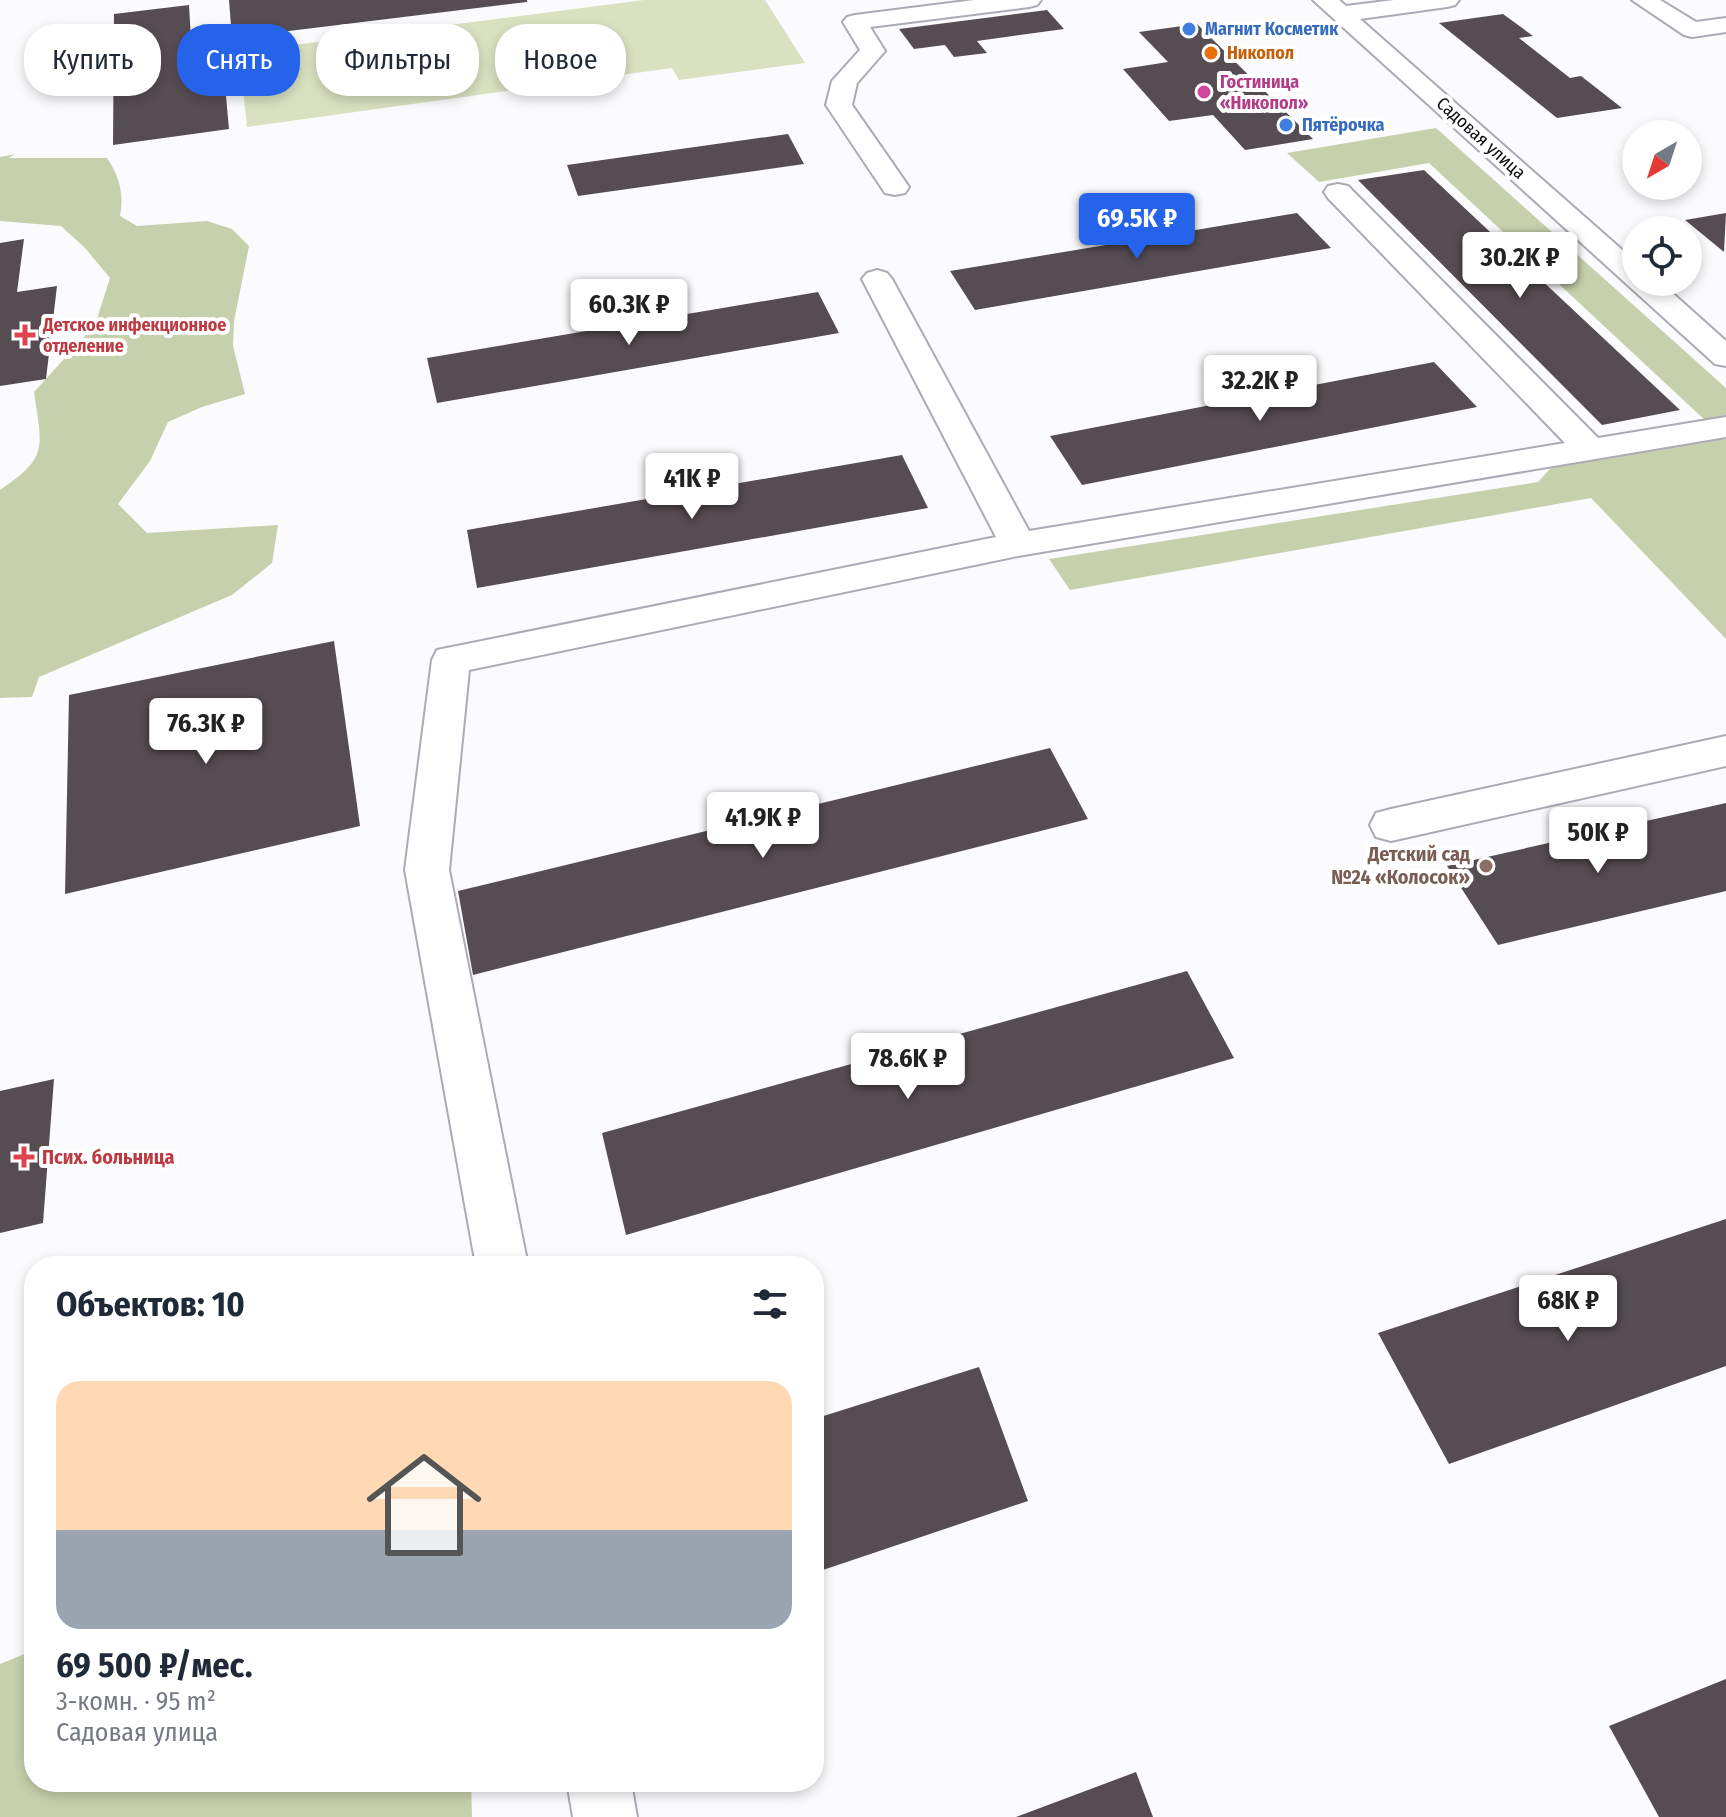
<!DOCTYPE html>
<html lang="ru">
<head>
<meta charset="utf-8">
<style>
  :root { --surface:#fff; --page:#f6f6f7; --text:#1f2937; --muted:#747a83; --line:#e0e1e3; --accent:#2563eb }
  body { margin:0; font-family:"Fira Sans Condensed",sans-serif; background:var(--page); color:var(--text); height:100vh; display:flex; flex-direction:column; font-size:30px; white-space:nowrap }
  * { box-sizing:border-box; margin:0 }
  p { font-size:26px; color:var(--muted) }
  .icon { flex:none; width:44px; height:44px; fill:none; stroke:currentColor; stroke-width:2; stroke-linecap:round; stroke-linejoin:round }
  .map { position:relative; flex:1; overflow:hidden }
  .sheet { position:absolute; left:24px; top:1256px; width:800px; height:536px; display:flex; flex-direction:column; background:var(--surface); border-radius:32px; box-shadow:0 4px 12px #0003 }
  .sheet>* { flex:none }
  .guide { position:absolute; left:24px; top:24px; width:800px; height:72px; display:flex; gap:16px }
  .needle { width:52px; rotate:219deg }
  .tools { position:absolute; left:1622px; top:120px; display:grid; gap:16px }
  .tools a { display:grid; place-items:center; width:80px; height:80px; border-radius:50%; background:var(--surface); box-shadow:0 4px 12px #0003; font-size:40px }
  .price { position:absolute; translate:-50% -68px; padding:0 18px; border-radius:8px; background:#fff; color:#222; font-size:26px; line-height:52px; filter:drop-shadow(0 2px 4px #0008) }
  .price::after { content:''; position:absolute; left:50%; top:48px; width:24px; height:18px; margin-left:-12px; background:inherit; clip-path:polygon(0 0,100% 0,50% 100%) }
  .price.active { background:var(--accent); color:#fff }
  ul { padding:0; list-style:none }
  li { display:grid; align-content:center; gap:16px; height:424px; padding:0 32px }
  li+li { border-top:2px solid var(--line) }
  li span { display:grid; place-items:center; height:248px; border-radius:24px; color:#555 }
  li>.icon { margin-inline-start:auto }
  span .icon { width:144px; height:144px; fill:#fffc; stroke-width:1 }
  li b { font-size:34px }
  h2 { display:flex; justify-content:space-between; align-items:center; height:96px; padding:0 32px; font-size:34px }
  .pill { padding:0 28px; border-radius:32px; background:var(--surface); box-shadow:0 4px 12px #0003; font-size:28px; line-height:72px }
  .pill.active { background:var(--accent); color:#fff }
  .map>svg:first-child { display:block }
</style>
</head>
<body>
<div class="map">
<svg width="1726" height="1817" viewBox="0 0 1726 1817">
  <rect width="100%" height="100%" fill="#fbfbfd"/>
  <path fill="#d9e1c1" d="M 644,0 L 765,0 L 805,63 L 679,80 L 672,68 L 247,127 L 239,52 Z"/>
  <path fill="#c7d0ac" d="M 1436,128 L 1726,388 L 1726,639 L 1591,498 L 1070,590 L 1049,559 L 1538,482 L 1550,469 L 1707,422 L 1429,163 L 1319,182 L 1287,153 Z
    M 15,154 L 9,158 L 107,158 C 120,177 124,195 120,216 L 137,226 L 207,221 L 232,229 L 249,246 L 234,321 L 233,346 L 245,394 L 202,407 L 168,422 L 150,461 L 118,504 L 147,533 L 278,525 L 272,563 L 232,595 L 39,677 L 32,697 L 0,698 L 0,490 C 49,457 42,448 34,392 L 95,325 L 110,278 L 85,248 L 61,226 L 0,221 L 0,157 Z
    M 34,1650 L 34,1782 L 471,1782 L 472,1817 L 0,1817 L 0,1664 Z"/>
  <path fill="#564d52" d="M 229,0 L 527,0 L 527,2 L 232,38 Z
    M 189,5 L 192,56 L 222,52 L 229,129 L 113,145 L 114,14 Z
    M 1047,10 L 1064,29 L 977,41 L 987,53 L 954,57 L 945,45 L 914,49 L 899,29 Z
    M 1503,14 L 1533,36 L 1519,38 L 1570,78 L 1581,76 L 1622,108 L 1557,118 L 1439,23 Z
    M 1197,24 L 1313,139 L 1245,150 L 1213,115 L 1169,121 L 1123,69 L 1168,62 L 1139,32 Z
    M 788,134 L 804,164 L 578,196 L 567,165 Z
    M 1424,170 L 1680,410 L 1602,425 L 1358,180 Z
    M 1297,213 L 1331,248 L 975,310 L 950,271 Z
    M 1726,213 L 1724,252 L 1685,220 Z
    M 24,239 L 17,292 L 57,286 L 46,379 L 0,386 L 0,243 Z
    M 818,292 L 839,333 L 437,403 L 427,358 Z
    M 1434,362 L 1477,407 L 1082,485 L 1050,436 Z
    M 902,455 L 928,508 L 477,588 L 467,530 Z
    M 334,641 L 360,826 L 65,894 L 69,695 Z
    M 1050,748 L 1088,819 L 473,975 L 458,891 Z
    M 1726,803 L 1726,891 L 1498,945 L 1447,866 Z
    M 1187,971 L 1234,1058 L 626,1235 L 602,1133 Z
    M 54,1079 L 43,1223 L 0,1233 L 0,1091 Z
    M 1726,1219 L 1726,1366 L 1449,1464 L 1378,1333 Z
    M 979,1367 L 1028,1501 L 814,1573 L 814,1419 Z
    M 1726,1679 L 1726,1817 L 1659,1817 L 1609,1726 Z
    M 1136,1772 L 1153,1817 L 1016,1817 Z"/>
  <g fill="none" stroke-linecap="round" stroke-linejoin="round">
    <defs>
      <path id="minor" d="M 974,0 L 1041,0 L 1037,5 L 1029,7 L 870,27 L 885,51 L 857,83 L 852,105 L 909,187 L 905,193 L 895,195 L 885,193 L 826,105 L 832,81 L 860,50 L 843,22 L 847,17 L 855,15 Z
        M 1313,0 L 1339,0 L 1346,6 L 1394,0 L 1459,0 L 1455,5 L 1447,7 L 1360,19 L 1636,262 L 1636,282 L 1660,282 L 1726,341 L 1726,366 L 1715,364 Z
        M 1632,0 L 1660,0 L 1696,22 L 1726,18 L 1726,32 L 1692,37 L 1684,35 Z
        M 1338,184 L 1348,186 L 1598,438 L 1726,417 L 1726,437 L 1018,556 L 469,670 L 449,870 L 528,1266 L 476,1266 L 405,870 L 432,660 L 437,650 L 996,537 L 862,279 L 867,273 L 877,270 L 887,273 L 892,279 L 1029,531 L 1565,443 L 1328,198 L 1324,192 L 1328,186 Z
        M 1726,736 L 1726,766 L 1391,841 L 1376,837 L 1370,825 L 1376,813 L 1391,809 Z
        M 567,1782 L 631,1782 L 637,1817 L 573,1817 Z"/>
    </defs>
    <use href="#minor" stroke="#acabb5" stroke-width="4"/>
    <use href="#minor" fill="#fff" fill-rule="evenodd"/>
  </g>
  <g fill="#3f7fe0" stroke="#fff" stroke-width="3">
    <circle cx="1189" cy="29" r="8"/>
    <circle cx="1286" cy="125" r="8"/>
  </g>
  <circle fill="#e8710a" stroke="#fff" stroke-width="3" cx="1211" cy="53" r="8"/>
  <circle fill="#d1479c" stroke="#fff" stroke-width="3" cx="1204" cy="92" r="8"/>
  <g fill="#e0444e" stroke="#fff" stroke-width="3">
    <path d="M21 323h8v8h8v8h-8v8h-8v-8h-8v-8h8z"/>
    <path d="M20 1145h8v8h8v8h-8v8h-8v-8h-8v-8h8z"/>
  </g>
  <circle fill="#8d6e63" stroke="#fff" stroke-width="3" cx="1486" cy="866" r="8"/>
  <g text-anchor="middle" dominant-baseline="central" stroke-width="8" stroke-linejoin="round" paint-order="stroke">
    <g font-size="18" font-weight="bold" fill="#366cbe" stroke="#fff" text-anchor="start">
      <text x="1205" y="29">Магнит Косметик</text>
      <text x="1302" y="125">Пятёрочка</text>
    </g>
    <g font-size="18" font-weight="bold" fill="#c56008" stroke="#fff" text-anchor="start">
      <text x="1227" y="53">Никопол</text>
    </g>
    <g font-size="18" font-weight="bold" fill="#b23c85" stroke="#fff" text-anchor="start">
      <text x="1220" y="82">Гостиница<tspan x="1220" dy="21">«Никопол»</tspan></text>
    </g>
    <g font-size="18" fill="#0c0c0f" stroke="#fff">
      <text transform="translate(1481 138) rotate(42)">Садовая улица</text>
    </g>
    <g font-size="18" font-weight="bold" fill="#be3a42" stroke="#fff" text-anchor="start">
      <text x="43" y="325">Детское инфекционное<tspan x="43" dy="21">отделение</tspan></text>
    </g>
    <g font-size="20" font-weight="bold" fill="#785e54" stroke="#fff" text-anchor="end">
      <text x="1470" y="854">Детский сад<tspan x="1470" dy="23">№24 «Колосок»</tspan></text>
    </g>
    <g font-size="20" font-weight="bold" fill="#be3a42" stroke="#fff" text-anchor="start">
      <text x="42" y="1157">Псих. больница</text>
    </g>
  </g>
</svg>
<div class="tools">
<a><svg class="needle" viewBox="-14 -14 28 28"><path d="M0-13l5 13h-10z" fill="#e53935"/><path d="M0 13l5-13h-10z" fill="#747a83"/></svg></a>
<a><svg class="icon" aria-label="locate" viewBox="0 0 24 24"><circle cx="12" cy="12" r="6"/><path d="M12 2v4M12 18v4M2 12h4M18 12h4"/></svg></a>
</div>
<b class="price active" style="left:1137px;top:261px">69.5K ₽</b>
<b class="price" style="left:1520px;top:300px">30.2K ₽</b>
<b class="price" style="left:629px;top:347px">60.3K ₽</b>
<b class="price" style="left:1260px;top:423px">32.2K ₽</b>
<b class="price" style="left:692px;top:521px">41K ₽</b>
<b class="price" style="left:206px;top:766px">76.3K ₽</b>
<b class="price" style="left:763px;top:860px">41.9K ₽</b>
<b class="price" style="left:1598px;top:875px">50K ₽</b>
<b class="price" style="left:908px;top:1101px">78.6K ₽</b>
<b class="price" style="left:1568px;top:1343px">68K ₽</b>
<div class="guide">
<a class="pill">Купить</a>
<a class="pill active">Снять</a>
<a class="pill">Фильтры</a>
<a class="pill">Новое</a>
</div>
<section class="sheet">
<h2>Объектов: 10<svg class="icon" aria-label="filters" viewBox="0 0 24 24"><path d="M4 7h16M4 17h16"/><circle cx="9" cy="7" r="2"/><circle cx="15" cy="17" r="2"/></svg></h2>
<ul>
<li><span style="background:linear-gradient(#ffd9b3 60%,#9aa5b1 0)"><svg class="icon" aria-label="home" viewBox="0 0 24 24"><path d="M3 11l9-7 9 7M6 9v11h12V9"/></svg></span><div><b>69 500 ₽/мес.</b><p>3-комн. · 95 m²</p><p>Садовая улица</p></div></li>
</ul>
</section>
</div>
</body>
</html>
